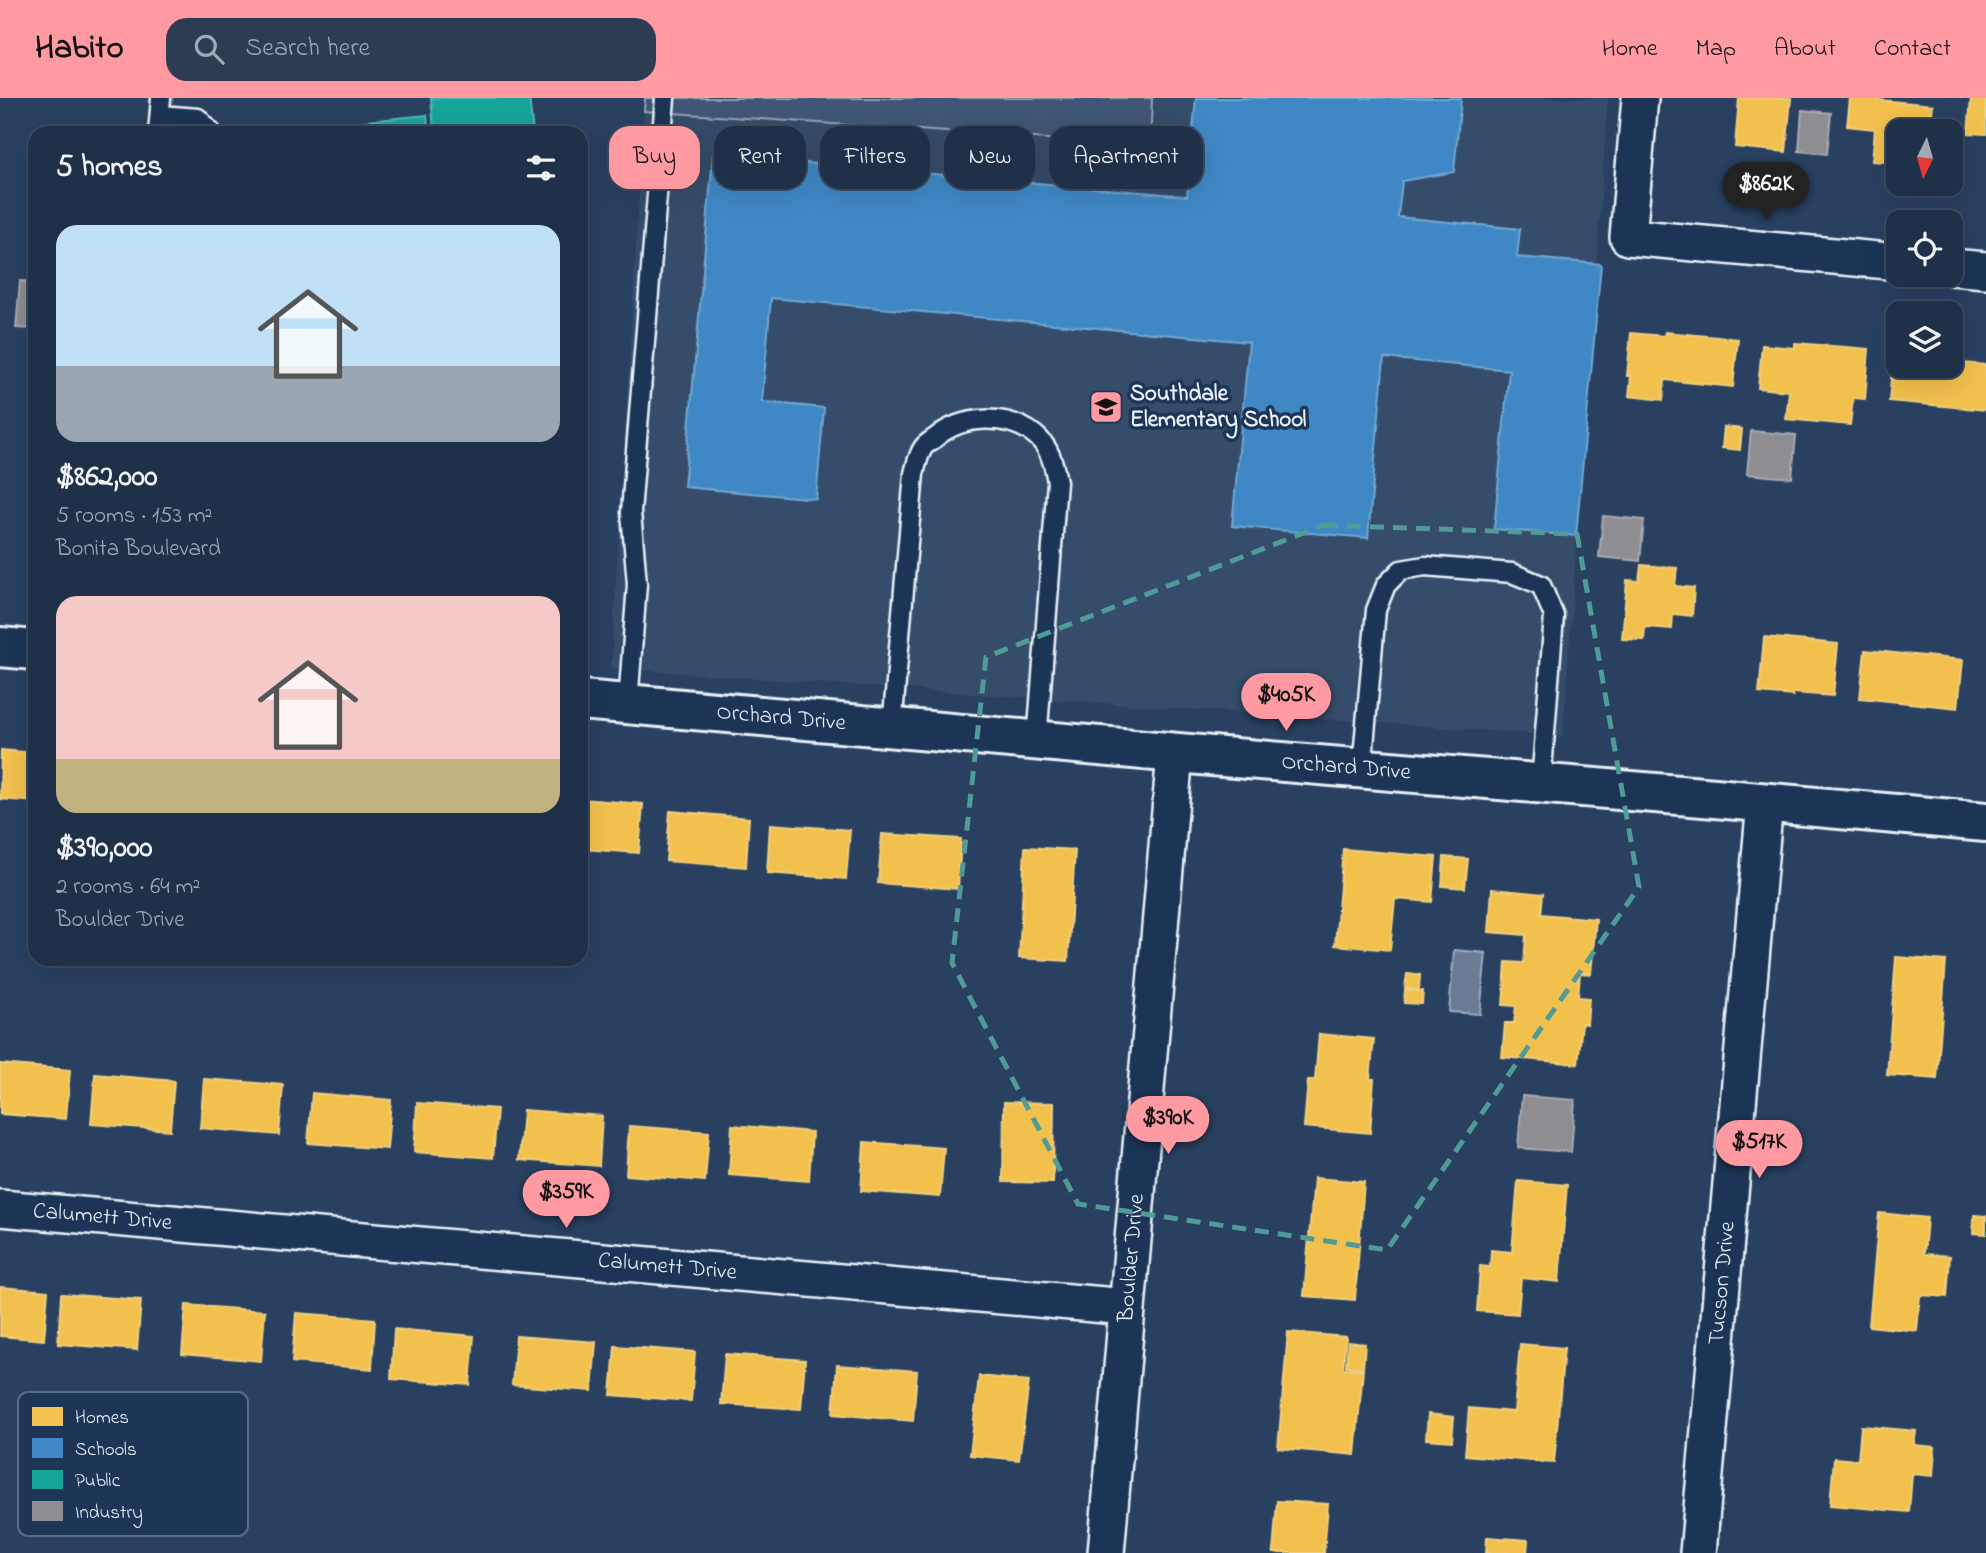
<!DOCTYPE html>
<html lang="en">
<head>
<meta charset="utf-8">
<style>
  :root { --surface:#1f3049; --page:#2c3c53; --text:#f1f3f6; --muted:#a1a9b4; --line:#3c4b61; --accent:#ff9aa2 }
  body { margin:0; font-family:"Indie Flower",sans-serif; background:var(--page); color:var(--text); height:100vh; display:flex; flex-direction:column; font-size:26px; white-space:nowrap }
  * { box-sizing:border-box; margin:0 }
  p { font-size:23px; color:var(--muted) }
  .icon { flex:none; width:38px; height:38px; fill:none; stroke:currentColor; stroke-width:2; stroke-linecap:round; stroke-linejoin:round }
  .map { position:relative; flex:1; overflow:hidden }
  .drawer { position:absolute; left:28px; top:28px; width:560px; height:840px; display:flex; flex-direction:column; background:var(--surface); border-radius:21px; box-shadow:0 7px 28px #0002,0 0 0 2px var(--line) }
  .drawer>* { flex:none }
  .banner { position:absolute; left:609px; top:28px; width:665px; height:63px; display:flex; gap:14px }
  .needle { width:46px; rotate:185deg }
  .tools { position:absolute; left:1886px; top:21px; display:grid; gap:14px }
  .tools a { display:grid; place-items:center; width:77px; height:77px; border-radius:14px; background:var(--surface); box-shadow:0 7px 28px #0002,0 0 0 2px var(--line); font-size:35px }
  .price { position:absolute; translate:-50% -60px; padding:0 16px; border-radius:24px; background:var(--accent); color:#111; font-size:23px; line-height:46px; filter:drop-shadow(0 2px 4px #0008) }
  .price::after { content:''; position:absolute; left:50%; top:42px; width:21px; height:16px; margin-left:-10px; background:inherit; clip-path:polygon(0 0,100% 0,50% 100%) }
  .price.on { background:#222; color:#fff }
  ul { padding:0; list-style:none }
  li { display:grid; align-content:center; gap:14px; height:371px; padding:0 28px }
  li span { display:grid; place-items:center; height:217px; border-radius:21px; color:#555 }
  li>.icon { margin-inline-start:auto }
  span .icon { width:126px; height:126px; fill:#fffc; stroke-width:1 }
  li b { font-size:30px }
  h2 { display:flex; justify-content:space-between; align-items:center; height:84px; padding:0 28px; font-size:30px }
  .tag { padding:0 24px; border-radius:21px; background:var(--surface); box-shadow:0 7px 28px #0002,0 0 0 2px var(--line); font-size:24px; line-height:63px }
  .tag.on { background:var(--accent); color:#111 }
  header { display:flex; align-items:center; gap:42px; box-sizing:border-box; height:98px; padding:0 35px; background:var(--accent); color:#111 }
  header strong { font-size:33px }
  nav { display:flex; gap:38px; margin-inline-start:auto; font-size:24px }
  .search { width:490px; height:63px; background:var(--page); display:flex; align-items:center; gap:18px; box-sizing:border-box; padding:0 24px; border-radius:21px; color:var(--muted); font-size:26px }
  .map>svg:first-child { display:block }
</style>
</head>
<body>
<header>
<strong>Habito</strong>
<div class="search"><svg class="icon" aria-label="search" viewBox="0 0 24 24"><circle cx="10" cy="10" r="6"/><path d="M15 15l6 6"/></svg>Search here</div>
<nav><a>Home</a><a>Map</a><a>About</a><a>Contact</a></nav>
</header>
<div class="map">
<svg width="1986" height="1455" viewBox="0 0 1986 1455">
  <rect width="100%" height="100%" fill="#294061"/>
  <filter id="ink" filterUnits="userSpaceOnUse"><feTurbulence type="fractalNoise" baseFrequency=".0143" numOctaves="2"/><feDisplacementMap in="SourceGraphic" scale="14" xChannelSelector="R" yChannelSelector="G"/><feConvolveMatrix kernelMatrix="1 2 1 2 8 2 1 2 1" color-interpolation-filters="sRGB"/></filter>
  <g filter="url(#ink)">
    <path fill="#364d6b" d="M 1152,0 L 1608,0 L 1563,638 L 611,570 L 644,13 L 1149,48 Z"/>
    <path fill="#415774" stroke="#94a4b6" stroke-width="2" d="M 645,0 L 1152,0 L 1150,48 L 644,13 Z"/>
    <path fill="#6b7c95" stroke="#9dabbd" stroke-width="2" d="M 1454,852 L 1486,855 L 1480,916 L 1449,914 Z"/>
    <path fill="#f2c14e" stroke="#efcf81" stroke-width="2" d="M 1739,0 L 1791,0 L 1786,54 L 1735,49 Z
      M 1850,0 L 1879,0 L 1879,2 L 1933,7 L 1930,33 L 1899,33 L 1899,65 L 1872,63 L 1875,31 L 1847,28 Z
      M 1971,0 L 1986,0 L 1986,36 L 1968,35 Z
      M 1665,234 L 1738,241 L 1733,289 L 1665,282 L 1663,302 L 1629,298 L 1631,278 L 1627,278 L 1631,235 L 1664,238 Z
      M 1795,245 L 1869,251 L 1865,301 L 1853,300 L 1850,327 L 1786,321 L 1789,293 L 1758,290 L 1762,247 L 1795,250 Z
      M 1893,258 L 1899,259 L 1899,268 L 1951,268 L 1951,264 L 1986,267 L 1986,312 L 1889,303 Z
      M 1724,329 L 1742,331 L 1740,352 L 1722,350 Z
      M 1641,467 L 1677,470 L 1675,488 L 1694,490 L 1692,518 L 1673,516 L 1672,531 L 1645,529 L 1644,542 L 1622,541 L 1627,482 L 1639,483 Z
      M 1764,539 L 1838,546 L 1833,598 L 1793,595 L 1793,598 L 1759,595 Z
      M 1865,552 L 1963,562 L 1958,610 L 1860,600 Z
      M 1,652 L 35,655 L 35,704 L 0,701 Z
      M 581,701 L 643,706 L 639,755 L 581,751 Z
      M 670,713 L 749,720 L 746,769 L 666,763 Z
      M 770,726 L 850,732 L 846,781 L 767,775 Z
      M 882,736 L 961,741 L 958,791 L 878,785 Z
      M 1025,749 L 1075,752 L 1068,863 L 1019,860 Z
      M 1343,751 L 1436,759 L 1432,804 L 1395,801 L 1390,852 L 1335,847 Z
      M 1444,759 L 1468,761 L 1465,790 L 1442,788 Z
      M 1492,791 L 1543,796 L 1541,816 L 1596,821 L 1591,876 L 1580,875 L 1578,899 L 1589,900 L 1587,926 L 1582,925 L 1578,966 L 1502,959 L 1505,925 L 1514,925 L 1516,908 L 1503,907 L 1506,864 L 1524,865 L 1526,837 L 1489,834 Z
      M 1896,859 L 1946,863 L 1937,981 L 1887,977 Z
      M 1407,876 L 1420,877 L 1419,892 L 1405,890 Z
      M 1405,892 L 1423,893 L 1422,906 L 1404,905 Z
      M 1319,936 L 1374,941 L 1370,981 L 1374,981 L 1370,1035 L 1304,1029 L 1308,982 L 1315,982 Z
      M 0,966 L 70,972 L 66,1021 L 0,1016 Z
      M 95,976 L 174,983 L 170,1032 L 91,1026 Z
      M 204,981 L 283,987 L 279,1037 L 200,1030 Z
      M 312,995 L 391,1002 L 387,1051 L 308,1045 Z
      M 1004,1004 L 1054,1005 L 1053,1085 L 1003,1084 Z
      M 417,1005 L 497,1011 L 493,1060 L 414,1054 Z
      M 523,1012 L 602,1018 L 599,1068 L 519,1062 Z
      M 732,1027 L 812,1034 L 809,1083 L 729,1077 Z
      M 629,1028 L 709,1034 L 705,1083 L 626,1077 Z
      M 864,1044 L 944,1050 L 940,1099 L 861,1093 Z
      M 1314,1080 L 1364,1084 L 1355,1202 L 1304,1198 Z
      M 1518,1083 L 1567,1087 L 1559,1184 L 1521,1180 L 1518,1216 L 1477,1213 L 1480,1168 L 1490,1169 L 1491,1152 L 1512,1154 Z
      M 1879,1115 L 1927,1120 L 1924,1156 L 1950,1158 L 1947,1199 L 1920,1197 L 1917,1233 L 1869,1228 Z
      M 1974,1117 L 1986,1118 L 1986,1136 L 1973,1135 Z
      M 0,1189 L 48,1193 L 44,1242 L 0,1238 Z
      M 61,1196 L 141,1202 L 137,1252 L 58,1246 Z
      M 186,1207 L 265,1213 L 261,1263 L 182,1256 Z
      M 296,1215 L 375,1221 L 372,1271 L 292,1264 Z
      M 394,1231 L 474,1238 L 470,1287 L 391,1281 Z
      M 1288,1234 L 1346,1239 L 1343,1270 L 1363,1272 L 1355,1357 L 1278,1350 Z
      M 516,1238 L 596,1244 L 592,1293 L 512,1287 Z
      M 1348,1244 L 1365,1246 L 1363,1270 L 1346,1268 Z
      M 1520,1246 L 1564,1250 L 1554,1365 L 1465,1357 L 1469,1310 L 1514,1314 Z
      M 615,1248 L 695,1254 L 691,1303 L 611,1297 Z
      M 725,1256 L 805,1262 L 801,1311 L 721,1306 Z
      M 837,1267 L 917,1273 L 913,1323 L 833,1316 Z
      M 979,1278 L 1029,1283 L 1019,1362 L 970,1357 Z
      M 1428,1316 L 1454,1319 L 1452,1343 L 1426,1341 Z
      M 1861,1328 L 1916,1333 L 1914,1347 L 1935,1349 L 1933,1378 L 1912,1376 L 1909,1414 L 1830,1407 L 1834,1360 L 1858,1362 Z
      M 1277,1403 L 1328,1406 L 1324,1455 L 1273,1455 Z
      M 1487,1439 L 1528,1442 L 1527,1455 L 1486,1455 Z"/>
    <path fill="#3f88c5" stroke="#72a8d4" stroke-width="2" d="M 1196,0 L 1461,0 L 1454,74 L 1402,83 L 1398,119 L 1520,131 L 1517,159 L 1601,166 L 1576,438 L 1494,431 L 1509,272 L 1384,260 L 1368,440 L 1232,428 L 1249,244 L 771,200 L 762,304 L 824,310 L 816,401 L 684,389 L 713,57 L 1187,98 Z"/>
    <path fill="#17a398" stroke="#56bab5" stroke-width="2" d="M 431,0 L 529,0 L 533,35 L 283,35 L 283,31 L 427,17 L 428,32 L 434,32 Z"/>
    <path fill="#8d8d92" stroke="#a8abb1" stroke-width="2" d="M 1802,12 L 1831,15 L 1827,56 L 1799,53 Z
      M 20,183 L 35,184 L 35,231 L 16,230 Z
      M 1751,333 L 1796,337 L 1792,380 L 1747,376 Z
      M 1603,418 L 1644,422 L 1640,463 L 1599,459 Z
      M 1522,998 L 1575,1002 L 1571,1054 L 1518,1050 Z"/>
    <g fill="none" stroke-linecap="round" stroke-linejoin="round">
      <defs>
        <path id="service" d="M 160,17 L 198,20 L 212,35
          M 158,35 L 161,0
          M 628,606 L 637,486 L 631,414 L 665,0
          M 892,630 L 914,376 C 916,368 918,357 923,350 C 925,346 931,343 935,340 C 962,317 1007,315 1035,337 C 1050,349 1054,366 1057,384 L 1037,643
          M 1362,671 L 1376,512 L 1386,487 L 1401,472 L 1425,468 L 1512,475 L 1541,487 L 1554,518 L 1541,686"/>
        <g id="minor">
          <path d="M 1640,0 L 1628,139 L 1899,164"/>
          <path d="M 1951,169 L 1986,172"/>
          <path id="s1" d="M 0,1110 L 1127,1209"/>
          <path id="s2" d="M 1106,1455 L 1175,655"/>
          <path id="s3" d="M 1698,1455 L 1765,704"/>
        </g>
        <g id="tertiary">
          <path d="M 0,549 L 35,552"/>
          <path id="s4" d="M 581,602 L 1223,659 L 1715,700 L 1986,724"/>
        </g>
      </defs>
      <use href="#service" stroke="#e8f1f8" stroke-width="23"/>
      <use href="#minor" stroke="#e8f1f8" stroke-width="40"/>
      <use href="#tertiary" stroke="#e8f1f8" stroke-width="44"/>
      <use href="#service" stroke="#1d3557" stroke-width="18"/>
      <use href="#minor" stroke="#1d3557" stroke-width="35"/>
      <use href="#tertiary" stroke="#1d3557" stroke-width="38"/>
    </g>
  </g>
  <path fill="none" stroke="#509b97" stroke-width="5" stroke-dasharray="14 9" stroke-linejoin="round" d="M 1324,427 L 1577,436 L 1639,789 L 1387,1152 L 1078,1106 L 952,865 L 986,559 Z"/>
  <defs>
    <symbol id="school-square" viewBox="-11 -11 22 22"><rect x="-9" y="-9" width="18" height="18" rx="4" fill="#ff9aa2" stroke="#1d3557"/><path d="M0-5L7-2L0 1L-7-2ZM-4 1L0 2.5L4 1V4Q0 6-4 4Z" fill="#111"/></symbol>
  </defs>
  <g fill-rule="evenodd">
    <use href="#school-square" x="1087" y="290" width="38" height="38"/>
  </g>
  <g text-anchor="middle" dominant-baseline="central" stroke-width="7" stroke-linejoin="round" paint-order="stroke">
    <g font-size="23" font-weight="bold" fill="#e8f1f8" stroke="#1d3557" text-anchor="start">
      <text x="1130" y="296">Southdale<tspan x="1130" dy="26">Elementary School</tspan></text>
    </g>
    <g font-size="23" fill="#e8f1f8" stroke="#1d3557">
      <text stroke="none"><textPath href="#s4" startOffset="201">Orchard Drive</textPath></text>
      <text stroke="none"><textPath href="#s4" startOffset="768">Orchard Drive</textPath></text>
      <text stroke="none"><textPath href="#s1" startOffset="103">Calumett Drive</textPath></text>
      <text stroke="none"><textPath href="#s2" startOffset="296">Boulder Drive</textPath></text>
      <text stroke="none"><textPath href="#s1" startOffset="670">Calumett Drive</textPath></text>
      <text stroke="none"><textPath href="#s3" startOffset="271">Tucson Drive</textPath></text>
    </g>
  </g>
  <rect x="18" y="1294" width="230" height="144" rx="10" fill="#1d3557" stroke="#5a6d87" stroke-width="2"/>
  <rect x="32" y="1309" width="31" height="19" fill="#f2c14e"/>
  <rect x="32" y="1340" width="31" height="20" fill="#3f88c5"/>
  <rect x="32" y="1372" width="31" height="19" fill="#17a398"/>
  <rect x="32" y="1403" width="31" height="20" fill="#8d8d92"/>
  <g font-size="19" fill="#e8f1f8">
    <text x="75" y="1325">Homes</text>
    <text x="75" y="1357">Schools</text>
    <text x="75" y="1388">Public</text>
    <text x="75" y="1420">Industry</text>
  </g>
</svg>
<div class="tools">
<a><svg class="needle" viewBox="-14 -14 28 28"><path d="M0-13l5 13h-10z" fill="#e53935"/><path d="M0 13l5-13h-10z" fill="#a1a9b4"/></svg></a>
<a><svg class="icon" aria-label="locate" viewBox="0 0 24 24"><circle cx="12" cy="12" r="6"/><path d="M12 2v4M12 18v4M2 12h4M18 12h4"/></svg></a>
<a><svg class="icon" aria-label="layers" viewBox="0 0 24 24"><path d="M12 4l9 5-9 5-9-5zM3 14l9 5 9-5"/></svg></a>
</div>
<b class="price on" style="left:1766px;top:124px">$862K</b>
<b class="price" style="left:1286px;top:635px">$405K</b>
<b class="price" style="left:1168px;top:1058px">$390K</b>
<b class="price" style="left:1759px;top:1082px">$517K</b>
<b class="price" style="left:566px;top:1132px">$359K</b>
<div class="banner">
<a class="tag on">Buy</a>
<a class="tag">Rent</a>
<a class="tag">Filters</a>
<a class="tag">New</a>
<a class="tag">Apartment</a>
</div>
<section class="drawer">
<h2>5 homes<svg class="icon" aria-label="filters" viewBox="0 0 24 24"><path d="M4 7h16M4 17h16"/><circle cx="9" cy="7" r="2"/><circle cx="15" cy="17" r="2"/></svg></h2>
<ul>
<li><span style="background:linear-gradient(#bfe0f5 65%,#9aa5b1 0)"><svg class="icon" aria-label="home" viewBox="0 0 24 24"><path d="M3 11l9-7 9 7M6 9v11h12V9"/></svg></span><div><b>$862,000</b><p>5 rooms · 153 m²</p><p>Bonita Boulevard</p></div></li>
<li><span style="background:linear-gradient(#f6c9c9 75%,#c2b280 0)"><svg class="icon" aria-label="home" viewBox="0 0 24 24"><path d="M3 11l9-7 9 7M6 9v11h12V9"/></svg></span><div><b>$390,000</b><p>2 rooms · 64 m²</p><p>Boulder Drive</p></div></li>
</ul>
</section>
</div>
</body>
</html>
